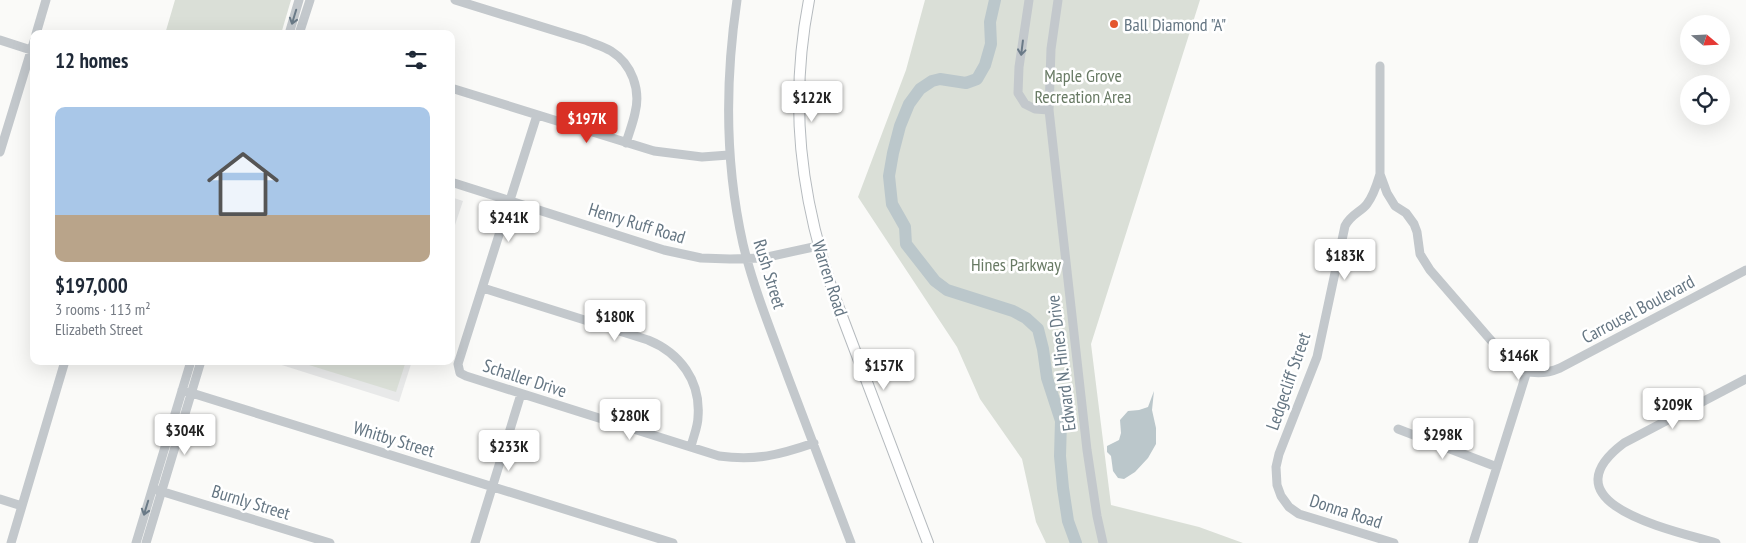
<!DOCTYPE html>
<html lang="en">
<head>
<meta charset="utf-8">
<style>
  :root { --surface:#fff; --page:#f2f2f3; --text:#1f2937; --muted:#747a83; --accent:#d93025 }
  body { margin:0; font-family:"PT Sans Narrow",sans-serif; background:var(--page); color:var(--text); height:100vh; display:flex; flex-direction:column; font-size:19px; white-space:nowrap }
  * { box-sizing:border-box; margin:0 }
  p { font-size:16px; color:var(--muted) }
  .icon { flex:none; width:28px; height:28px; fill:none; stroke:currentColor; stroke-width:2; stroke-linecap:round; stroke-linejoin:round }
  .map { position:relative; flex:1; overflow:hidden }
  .panel { position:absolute; left:30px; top:30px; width:425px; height:335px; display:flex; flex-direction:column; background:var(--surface); border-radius:10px; box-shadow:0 5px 20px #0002 }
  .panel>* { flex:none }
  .needle { width:32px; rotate:109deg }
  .tools { position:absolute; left:1680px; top:15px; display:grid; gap:10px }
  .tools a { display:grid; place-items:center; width:50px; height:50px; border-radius:50%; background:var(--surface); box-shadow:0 5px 20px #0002; font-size:25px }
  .price { position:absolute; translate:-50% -42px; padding:0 11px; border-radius:5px; background:#fff; color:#222; font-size:16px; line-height:32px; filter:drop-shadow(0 1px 2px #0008) }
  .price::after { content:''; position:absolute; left:50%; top:30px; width:15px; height:11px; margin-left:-8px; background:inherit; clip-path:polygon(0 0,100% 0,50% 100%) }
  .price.on { background:var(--accent); color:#fff }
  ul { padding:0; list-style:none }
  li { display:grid; align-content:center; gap:10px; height:265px; padding:0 25px }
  li span { display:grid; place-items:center; height:155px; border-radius:10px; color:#555 }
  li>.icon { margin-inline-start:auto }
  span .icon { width:90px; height:90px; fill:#fffc; stroke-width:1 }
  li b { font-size:21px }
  h2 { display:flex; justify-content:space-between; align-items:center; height:60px; padding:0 25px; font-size:21px }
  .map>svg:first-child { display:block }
</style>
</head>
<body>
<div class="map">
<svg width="1746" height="543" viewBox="0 0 1746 543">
  <rect width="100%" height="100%" fill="#fafaf8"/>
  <path fill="#e8e9e9" d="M 451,197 L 463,201 L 451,237 Z
    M 269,361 L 412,361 L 399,402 Z"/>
  <path fill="#dadfd7" d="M 175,0 L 291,0 L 281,34 L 165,34 Z
    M 925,0 L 1200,0 L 1091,344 L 1111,505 L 1199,527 L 1243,543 L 1046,543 L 1036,522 L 1022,459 L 980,399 L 957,347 L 858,197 L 906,70 Z
    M 296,361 L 406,361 L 396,392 Z"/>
  <path fill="#bbc7cb" d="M 1154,391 L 1152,410 L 1156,428 L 1156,444 L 1148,458 L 1135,472 L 1124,479 L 1118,478 L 1113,471 L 1111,456 L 1107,452 L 1107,446 L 1119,440 L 1121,433 L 1120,420 L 1128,411 L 1139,410 L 1148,407 Z"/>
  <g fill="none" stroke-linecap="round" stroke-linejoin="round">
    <path stroke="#bbc7cb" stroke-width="12" d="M 995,0 L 990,22 L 991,44 L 985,65 L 977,79 L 966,83 L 940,79 L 932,81 L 920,89 L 909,104 L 900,126 L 893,153 L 889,176 L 892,204 L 905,227 L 906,244 L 935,281 L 947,290 L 1013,311 L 1026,318 L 1038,329 L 1043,349 L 1047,378 L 1061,421 L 1060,456 L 1063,488 L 1068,521 L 1076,543"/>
    <defs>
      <path id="major" d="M 809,0 C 789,103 800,196 834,295 L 928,543"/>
    </defs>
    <use href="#major" stroke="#b5babe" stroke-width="12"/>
    <path stroke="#c3c8cc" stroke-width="9" d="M 455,0 L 585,40 C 594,44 603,46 611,51 C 632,64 641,90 635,113 C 633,123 629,133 626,143
      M 737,0 C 725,81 725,164 743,244 C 754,290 772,333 788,377 C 809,432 830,488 851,543
      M 1029,0 L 1019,67 L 1018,93 L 1025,104 L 1035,109 L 1049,110
      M 1058,0 L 1051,49 L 1049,110 L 1087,450 L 1097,516 L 1103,543
      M 36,34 L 46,0
      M 289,34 L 299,0
      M 299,34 L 310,0
      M 0,40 L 34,51
      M 1380,66 L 1380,174 C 1377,184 1374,195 1367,204 C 1361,212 1351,214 1345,226 L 1317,357 L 1279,454 L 1276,467 L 1277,485 L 1281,496 L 1289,507 L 1299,514 L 1394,543
      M 451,88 L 654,151 L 702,157 L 729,155
      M 537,115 L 458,364 L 460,373 L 466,376 L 719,456 C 756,461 779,455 814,443
      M 0,152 L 34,41
      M 1380,174 L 1387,193 L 1395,206 L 1406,213 L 1414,224 L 1417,232 L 1420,254 L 1430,270 L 1508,360 C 1523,374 1541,376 1560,368 L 1746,270
      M 451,182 L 664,250 L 701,258 L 730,259 L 763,258 L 818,246
      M 483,288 L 648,340 C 680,353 701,381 698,417 C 698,427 693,437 691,447
      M 182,390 L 673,543
      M 1398,429 L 1497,467
      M 157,490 L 330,543
      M 0,499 L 22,506
      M 11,543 L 65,361
      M 136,543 L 191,361
      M 146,543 L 201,361
      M 475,543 L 521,394
      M 1473,543 L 1527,371
      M 1716,543 C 1673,530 1543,504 1624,443 L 1746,379"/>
    <use href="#major" stroke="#fff" stroke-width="10"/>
  </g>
  <defs><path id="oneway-shaft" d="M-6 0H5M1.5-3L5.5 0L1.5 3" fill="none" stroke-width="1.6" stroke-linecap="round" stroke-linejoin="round" transform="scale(1.25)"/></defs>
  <g stroke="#6a7a87">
    <use href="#oneway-shaft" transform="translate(294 17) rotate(107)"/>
    <use href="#oneway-shaft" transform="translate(1022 48) rotate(97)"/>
    <use href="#oneway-shaft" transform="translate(146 508) rotate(107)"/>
  </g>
  <circle fill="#e4572e" stroke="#fff" stroke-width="2" cx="1114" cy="24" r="5"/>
  <g text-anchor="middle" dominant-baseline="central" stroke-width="5" stroke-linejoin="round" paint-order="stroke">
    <g font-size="18" fill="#657683" stroke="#fff" text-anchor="start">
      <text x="1124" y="24">Ball Diamond "A"</text>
    </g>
    <g font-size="18" fill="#687a64" stroke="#fff">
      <text x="1083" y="75">Maple Grove<tspan x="1083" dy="21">Recreation Area</tspan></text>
      <text x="1016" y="264">Hines Parkway</text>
    </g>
    <g font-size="18" fill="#657683" stroke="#fff">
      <text transform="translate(637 223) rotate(17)">Henry Ruff Road</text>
      <text transform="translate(770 274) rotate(73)">Rush Street</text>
      <text transform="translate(830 278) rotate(72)">Warren Road</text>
      <text transform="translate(1638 309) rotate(-28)">Carrousel Boulevard</text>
      <text transform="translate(1061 363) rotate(-97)">Edward N. Hines Drive</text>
      <text transform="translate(525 378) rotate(18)">Schaller Drive</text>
      <text transform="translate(1288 381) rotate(-71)">Ledgecliff Street</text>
      <text transform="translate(394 439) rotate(17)">Whitby Street</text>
      <text transform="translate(251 502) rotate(17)">Burnly Street</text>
      <text transform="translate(1346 511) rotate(18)">Donna Road</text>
    </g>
  </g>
</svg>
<div class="tools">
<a><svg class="needle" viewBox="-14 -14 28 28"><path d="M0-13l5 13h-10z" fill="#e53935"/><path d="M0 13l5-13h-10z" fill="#747a83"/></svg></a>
<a><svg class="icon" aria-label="locate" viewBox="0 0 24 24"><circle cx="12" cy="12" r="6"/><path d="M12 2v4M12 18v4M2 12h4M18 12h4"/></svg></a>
</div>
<b class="price" style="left:812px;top:123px">$122K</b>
<b class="price on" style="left:587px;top:144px">$197K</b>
<b class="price" style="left:509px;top:243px">$241K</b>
<b class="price" style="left:1345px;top:281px">$183K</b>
<b class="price" style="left:615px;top:342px">$180K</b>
<b class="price" style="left:1519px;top:381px">$146K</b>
<b class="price" style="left:884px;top:391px">$157K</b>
<b class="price" style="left:1673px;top:430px">$209K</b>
<b class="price" style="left:630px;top:441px">$280K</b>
<b class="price" style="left:185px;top:456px">$304K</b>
<b class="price" style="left:1443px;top:460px">$298K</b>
<b class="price" style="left:509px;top:472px">$233K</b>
<section class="panel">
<h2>12 homes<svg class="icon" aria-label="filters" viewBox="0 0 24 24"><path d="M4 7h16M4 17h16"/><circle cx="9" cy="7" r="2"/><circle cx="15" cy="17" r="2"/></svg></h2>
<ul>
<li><span style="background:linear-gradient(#a9c7e8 70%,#b9a48a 0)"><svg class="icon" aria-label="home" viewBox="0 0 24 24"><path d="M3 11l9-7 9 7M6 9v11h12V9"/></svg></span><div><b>$197,000</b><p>3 rooms · 113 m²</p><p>Elizabeth Street</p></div></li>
</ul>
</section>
</div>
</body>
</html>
